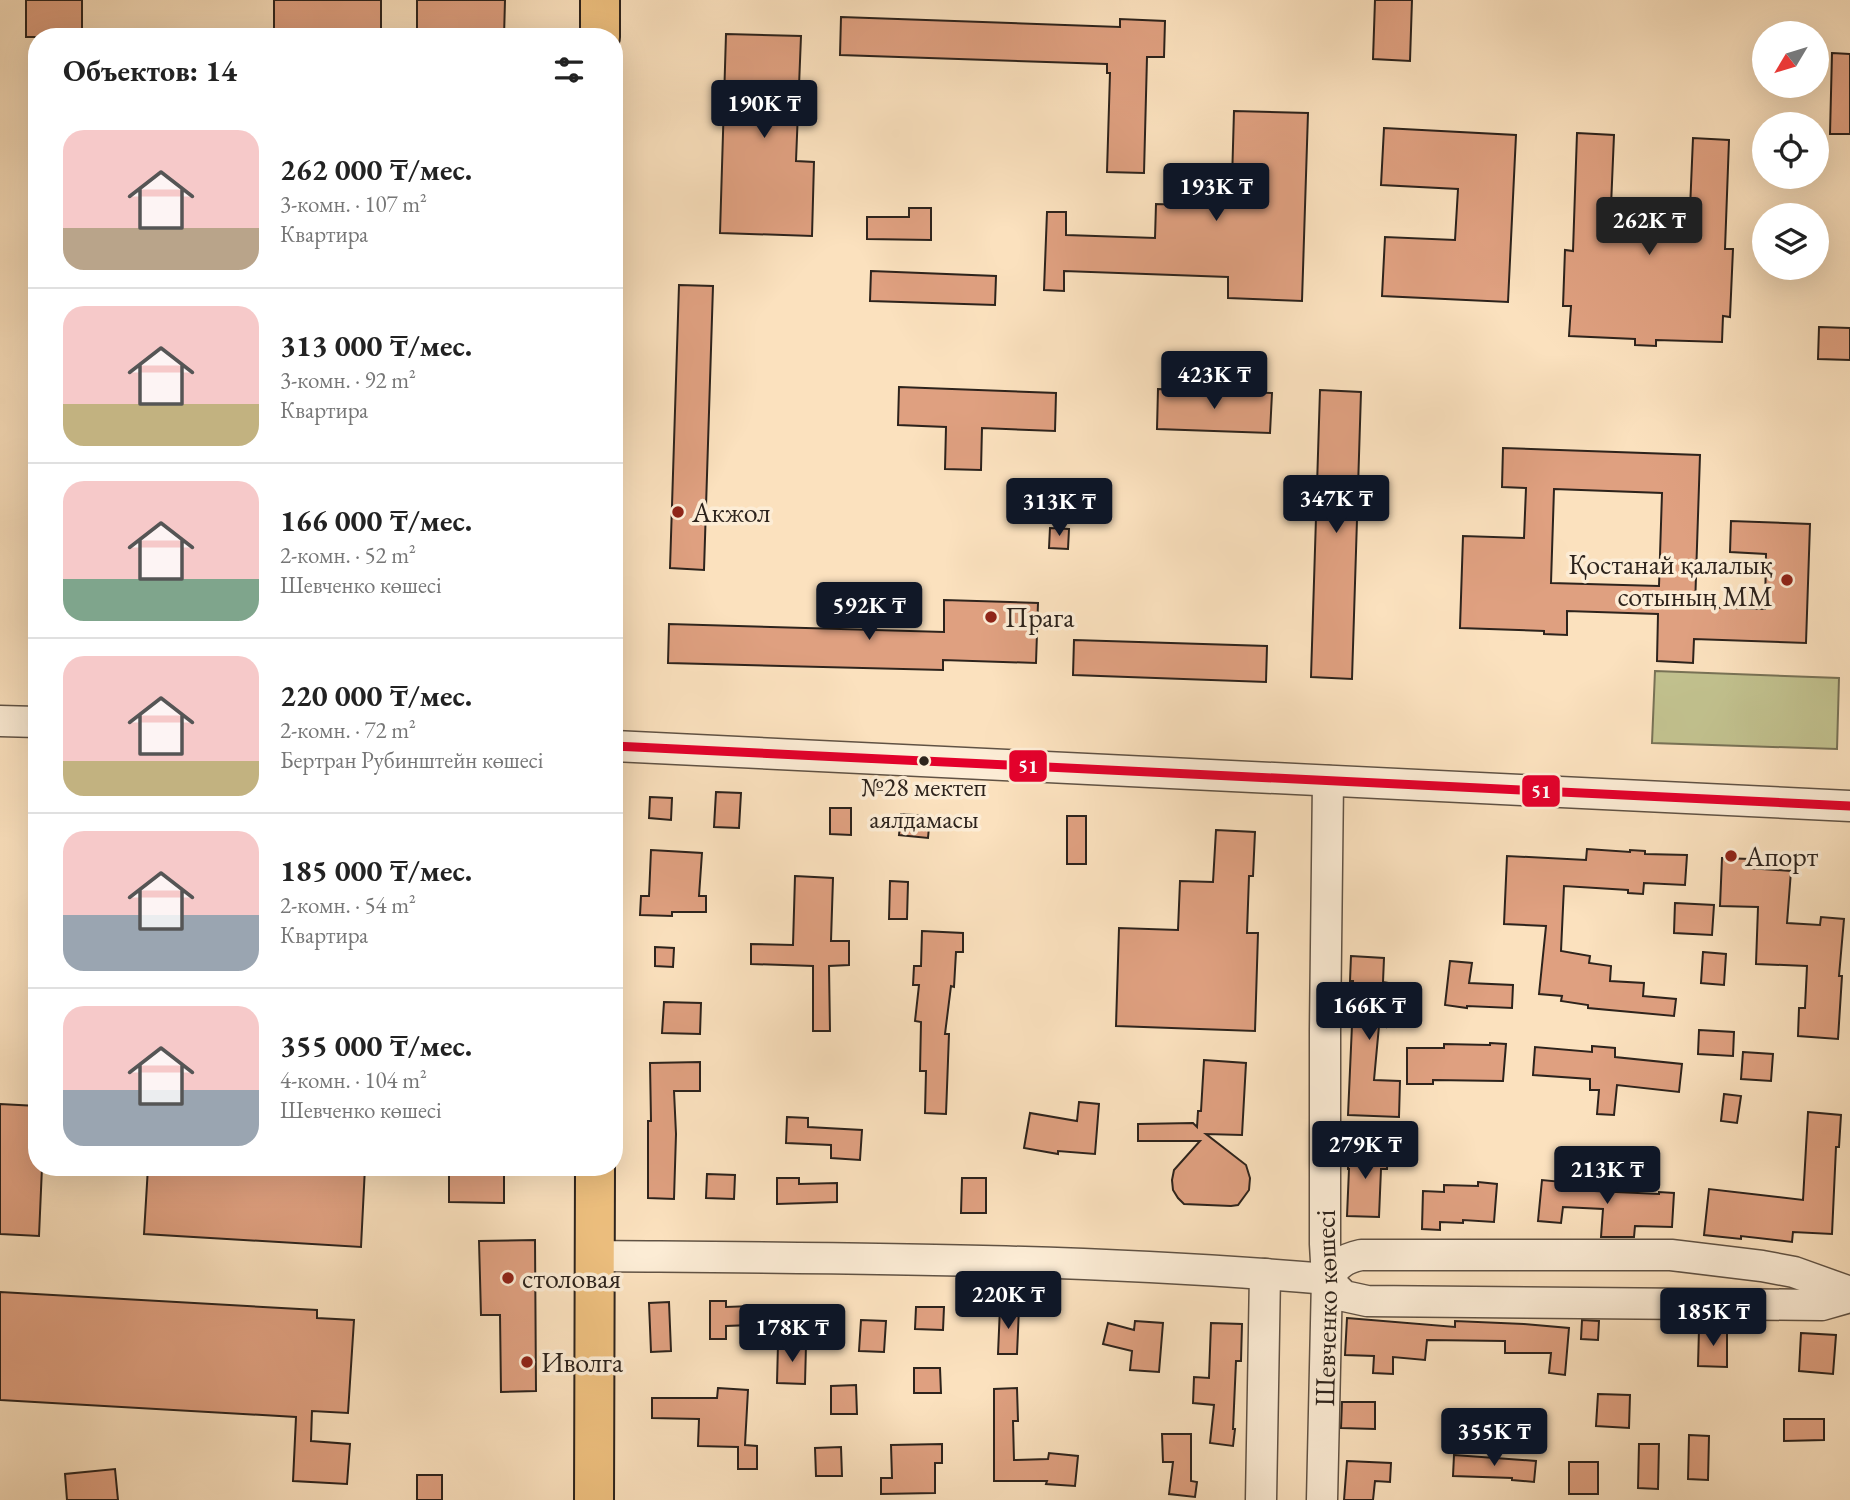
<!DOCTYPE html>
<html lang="ru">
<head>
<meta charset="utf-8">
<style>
  :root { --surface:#fff; --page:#f6f6f6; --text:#222; --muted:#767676; --line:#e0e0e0; --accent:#111827 }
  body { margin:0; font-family:"EB Garamond",serif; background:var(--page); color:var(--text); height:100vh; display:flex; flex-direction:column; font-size:26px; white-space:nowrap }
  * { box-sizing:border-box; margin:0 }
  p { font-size:23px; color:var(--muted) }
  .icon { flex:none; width:38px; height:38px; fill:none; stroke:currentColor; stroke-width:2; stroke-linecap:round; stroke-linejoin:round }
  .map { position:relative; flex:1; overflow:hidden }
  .panel { position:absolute; left:28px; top:28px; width:595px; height:1148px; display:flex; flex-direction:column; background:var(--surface); border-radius:28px; box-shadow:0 7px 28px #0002 }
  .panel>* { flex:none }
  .needle { width:46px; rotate:232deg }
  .fabs { position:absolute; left:1752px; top:21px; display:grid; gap:14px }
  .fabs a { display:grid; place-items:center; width:77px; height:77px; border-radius:50%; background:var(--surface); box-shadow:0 7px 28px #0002; font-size:35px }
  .price { position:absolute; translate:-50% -60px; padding:0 16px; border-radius:7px; background:var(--accent); color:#fff; font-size:23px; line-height:46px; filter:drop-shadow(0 2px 4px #0008) }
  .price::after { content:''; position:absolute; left:50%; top:42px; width:21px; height:16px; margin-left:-10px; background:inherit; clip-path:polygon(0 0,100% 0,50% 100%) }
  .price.on { background:#222; color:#fff }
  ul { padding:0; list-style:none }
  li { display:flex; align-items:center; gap:21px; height:175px; padding:0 35px }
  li+li { border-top:2px solid var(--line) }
  li span { display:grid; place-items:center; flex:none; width:196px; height:140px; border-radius:21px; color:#555 }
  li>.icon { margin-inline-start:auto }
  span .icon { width:84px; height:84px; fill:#fffc; stroke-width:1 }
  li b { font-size:30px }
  h2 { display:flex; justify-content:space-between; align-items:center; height:84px; padding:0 35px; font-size:30px }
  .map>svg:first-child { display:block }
</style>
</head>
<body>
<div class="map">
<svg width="1850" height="1500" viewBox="0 0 1850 1500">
  <rect width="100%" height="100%" fill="#fbe1be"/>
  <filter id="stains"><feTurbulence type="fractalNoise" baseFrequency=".00286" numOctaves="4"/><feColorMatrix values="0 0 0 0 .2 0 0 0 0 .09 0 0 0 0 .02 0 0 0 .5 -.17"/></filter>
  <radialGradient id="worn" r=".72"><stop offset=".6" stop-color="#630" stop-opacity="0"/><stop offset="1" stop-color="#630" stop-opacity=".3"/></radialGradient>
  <path fill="#c2c28f" stroke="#787256" stroke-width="2" d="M 1655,671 L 1839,678 L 1837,749 L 1652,743 Z"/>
  <path fill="#dfa080" stroke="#2d231c" stroke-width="2" fill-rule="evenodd" d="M 26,0 L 82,0 L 82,37 L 26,37 Z
    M 274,0 L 381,0 L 381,37 L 274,37 Z
    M 417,0 L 505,0 L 504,37 L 417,37 Z
    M 1375,0 L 1412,0 L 1410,61 L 1373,59 Z
    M 841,17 L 1120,27 L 1120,19 L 1165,21 L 1164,57 L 1147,57 L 1144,173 L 1107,172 L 1110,73 L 1107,73 L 1107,64 L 840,55 Z
    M 726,34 L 801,36 L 796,161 L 814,162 L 812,236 L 720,233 Z
    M 1832,53 L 1850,54 L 1850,134 L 1830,134 Z
    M 1234,111 L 1308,113 L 1302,301 L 1228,298 L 1228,277 L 1064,271 L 1064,291 L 1044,290 L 1047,212 L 1066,212 L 1066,235 L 1155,238 L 1156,204 L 1218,206 L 1219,181 L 1232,181 Z
    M 1384,128 L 1516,135 L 1508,302 L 1382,296 L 1385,237 L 1455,240 L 1458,189 L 1381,185 Z
    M 1577,133 L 1614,135 L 1610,230 L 1689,233 L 1693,138 L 1729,140 L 1725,249 L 1733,249 L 1730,317 L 1723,316 L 1722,342 L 1656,340 L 1656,346 L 1635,345 L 1635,339 L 1569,336 L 1571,306 L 1563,306 L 1565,250 L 1573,251 Z
    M 909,208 L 931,208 L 931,240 L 867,239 L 867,217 L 909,217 Z
    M 871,271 L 996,276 L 995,305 L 870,301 Z
    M 679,285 L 713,286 L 704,570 L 670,568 Z
    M 1819,327 L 1850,328 L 1850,360 L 1818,359 Z
    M 899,387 L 1056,393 L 1055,431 L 982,428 L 981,470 L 945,469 L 946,427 L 898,425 Z
    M 1158,389 L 1272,393 L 1270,433 L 1157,429 Z
    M 1320,390 L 1361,392 L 1352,679 L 1311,677 Z
    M 1503,448 L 1700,455 L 1695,607 L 1765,609 L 1766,554 L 1730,552 L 1731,521 L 1810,524 L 1806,643 L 1694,639 L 1693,663 L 1657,661 L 1658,614 L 1567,611 L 1567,635 L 1544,634 L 1544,631 L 1460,628 L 1463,536 L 1524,538 L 1526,488 L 1502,487 ZM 1554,489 L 1662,493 L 1659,586 L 1551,583 Z
    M 1050,528 L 1069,529 L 1068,549 L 1049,548 Z
    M 944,600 L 1038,603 L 1036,663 L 943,660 L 943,670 L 668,663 L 669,624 L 944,632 Z
    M 1074,640 L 1267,646 L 1266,682 L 1073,675 Z
    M 716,792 L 741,793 L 739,828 L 714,827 Z
    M 650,797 L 672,798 L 671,820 L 649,818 Z
    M 830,808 L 851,808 L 851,835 L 830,834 Z
    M 901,814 L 930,816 L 928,838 L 899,835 Z
    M 1067,816 L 1086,816 L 1086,864 L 1067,864 Z
    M 1216,830 L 1255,832 L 1253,876 L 1249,876 L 1247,933 L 1258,933 L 1255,1031 L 1116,1026 L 1119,928 L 1178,930 L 1180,881 L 1213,882 Z
    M 1587,849 L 1630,852 L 1630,850 L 1645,851 L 1645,854 L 1687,855 L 1685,885 L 1644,883 L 1643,894 L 1628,893 L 1628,890 L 1564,886 L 1561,951 L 1590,956 L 1589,963 L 1611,966 L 1610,981 L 1644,983 L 1643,996 L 1676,999 L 1674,1016 L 1588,1008 L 1588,1005 L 1561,1001 L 1562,996 L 1539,994 L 1546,926 L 1504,924 L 1507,856 L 1586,860 Z
    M 651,850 L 702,853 L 699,896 L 706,896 L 706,912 L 672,912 L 672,916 L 640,915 L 641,896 L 649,896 Z
    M 1722,858 L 1749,859 L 1748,868 L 1791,871 L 1787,923 L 1820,925 L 1821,917 L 1844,919 L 1839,976 L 1842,976 L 1838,1039 L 1798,1036 L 1799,1008 L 1805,1008 L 1807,966 L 1756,964 L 1758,907 L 1720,906 Z
    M 795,876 L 833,878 L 831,941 L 849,941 L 849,965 L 829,966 L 830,1031 L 813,1031 L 813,966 L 751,964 L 751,944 L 793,945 Z
    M 890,881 L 908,882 L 907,919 L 889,919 Z
    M 1675,903 L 1714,905 L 1712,935 L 1674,933 Z
    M 922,931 L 963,933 L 963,952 L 956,952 L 954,987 L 951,986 L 945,1034 L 949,1034 L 946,1114 L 925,1113 L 926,1071 L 920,1071 L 921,1022 L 915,1021 L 919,985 L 913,985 L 914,966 L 921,966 Z
    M 655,947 L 674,948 L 673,967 L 655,966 Z
    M 1703,952 L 1726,954 L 1724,985 L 1701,983 Z
    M 1351,956 L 1384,958 L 1383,982 L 1389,983 L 1386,1027 L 1379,1026 L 1374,1080 L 1400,1081 L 1399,1117 L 1348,1115 L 1352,1025 L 1351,1025 L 1353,981 L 1350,981 Z
    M 1450,961 L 1472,963 L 1469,983 L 1513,985 L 1512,1008 L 1467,1006 L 1467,1008 L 1445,1005 Z
    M 664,1002 L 701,1003 L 700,1034 L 662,1033 Z
    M 1699,1030 L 1734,1032 L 1733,1056 L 1698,1054 Z
    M 1490,1043 L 1506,1044 L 1503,1081 L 1433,1080 L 1433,1084 L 1407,1084 L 1407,1048 L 1444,1048 L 1444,1044 L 1490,1045 Z
    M 1592,1046 L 1615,1048 L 1615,1057 L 1682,1064 L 1679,1092 L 1617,1085 L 1614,1115 L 1597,1114 L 1599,1090 L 1590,1090 L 1590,1079 L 1533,1075 L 1535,1047 L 1592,1052 Z
    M 1743,1052 L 1773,1054 L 1771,1081 L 1741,1079 Z
    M 1204,1060 L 1246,1063 L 1242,1135 L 1206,1134 L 1246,1165 L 1250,1178 L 1249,1190 L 1238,1205 L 1231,1206 L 1184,1204 L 1178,1198 L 1173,1190 L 1172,1180 L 1174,1170 L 1200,1141 L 1138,1141 L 1138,1124 L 1193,1123 L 1197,1127 L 1198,1111 L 1201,1111 Z
    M 700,1062 L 700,1091 L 674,1091 L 676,1134 L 674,1199 L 648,1198 L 648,1121 L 651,1121 L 650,1063 Z
    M 1724,1094 L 1741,1096 L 1737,1123 L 1721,1121 Z
    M 1079,1102 L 1099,1104 L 1095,1154 L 1058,1151 L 1058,1154 L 1024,1148 L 1030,1113 L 1077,1121 Z
    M 0,1104 L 37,1106 L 37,1167 L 42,1167 L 39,1236 L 0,1234 Z
    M 1808,1112 L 1841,1115 L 1839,1147 L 1836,1147 L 1832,1234 L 1793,1232 L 1792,1242 L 1741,1236 L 1741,1239 L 1704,1235 L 1709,1189 L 1803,1200 Z
    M 787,1117 L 808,1118 L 808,1127 L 862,1130 L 860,1160 L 831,1158 L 831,1145 L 786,1143 Z
    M 1348,1148 L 1388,1148 L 1387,1169 L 1381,1169 L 1379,1217 L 1347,1216 L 1349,1169 L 1348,1169 Z
    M 148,1167 L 365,1167 L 361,1247 L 144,1234 Z
    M 449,1167 L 504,1167 L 504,1203 L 449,1202 Z
    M 707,1174 L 735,1175 L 734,1199 L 706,1198 Z
    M 1572,1177 L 1596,1178 L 1595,1191 L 1659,1194 L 1659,1192 L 1674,1193 L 1672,1227 L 1635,1226 L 1634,1237 L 1601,1237 L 1603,1209 L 1563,1207 L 1561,1223 L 1538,1221 L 1542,1180 L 1572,1183 Z
    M 777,1178 L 799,1178 L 799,1184 L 837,1183 L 837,1202 L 777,1204 Z
    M 962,1178 L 986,1178 L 986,1213 L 961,1213 Z
    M 1478,1182 L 1497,1184 L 1494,1222 L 1463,1220 L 1463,1223 L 1440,1222 L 1440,1230 L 1422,1229 L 1423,1191 L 1444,1192 L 1444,1185 L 1478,1186 Z
    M 535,1240 L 536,1391 L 501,1392 L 500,1315 L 481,1315 L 479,1241 Z
    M 0,1292 L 317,1310 L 317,1318 L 354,1320 L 348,1413 L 312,1411 L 311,1441 L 350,1444 L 347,1484 L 293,1481 L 296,1417 L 0,1400 Z
    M 710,1301 L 726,1301 L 726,1307 L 752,1306 L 751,1325 L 726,1326 L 726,1339 L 710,1339 Z
    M 669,1302 L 671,1351 L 651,1352 L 649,1303 Z
    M 916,1307 L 944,1307 L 943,1330 L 915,1329 Z
    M 1000,1307 L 1019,1308 L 1017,1354 L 998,1354 Z
    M 1347,1318 L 1455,1327 L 1455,1321 L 1524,1324 L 1569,1328 L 1565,1375 L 1549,1373 L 1551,1353 L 1505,1353 L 1505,1341 L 1427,1340 L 1425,1360 L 1393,1357 L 1393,1374 L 1373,1373 L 1374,1356 L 1345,1355 Z
    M 861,1320 L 886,1321 L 884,1352 L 859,1351 Z
    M 1582,1320 L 1599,1321 L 1598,1340 L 1581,1339 Z
    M 1135,1321 L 1163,1323 L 1159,1372 L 1130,1370 L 1132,1351 L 1103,1344 L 1108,1323 L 1134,1330 Z
    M 1211,1323 L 1242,1324 L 1241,1361 L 1236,1361 L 1233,1429 L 1235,1429 L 1233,1446 L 1210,1443 L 1214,1405 L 1193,1403 L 1194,1377 L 1209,1378 Z
    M 1699,1329 L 1727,1329 L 1727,1367 L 1698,1366 Z
    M 1801,1333 L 1836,1335 L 1833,1374 L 1799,1371 Z
    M 778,1344 L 806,1345 L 805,1384 L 777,1383 Z
    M 914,1368 L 940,1368 L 941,1393 L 914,1393 Z
    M 856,1385 L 857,1414 L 831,1414 L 831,1386 Z
    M 718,1388 L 748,1390 L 745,1445 L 757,1446 L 757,1469 L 738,1469 L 738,1447 L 698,1446 L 699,1419 L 652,1418 L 652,1398 L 717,1398 Z
    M 1017,1388 L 1018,1421 L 1013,1421 L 1014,1460 L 1048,1459 L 1049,1453 L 1078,1456 L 1075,1486 L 1046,1484 L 1047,1481 L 994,1481 L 994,1389 Z
    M 1598,1394 L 1630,1395 L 1629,1428 L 1596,1426 Z
    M 1342,1402 L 1375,1402 L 1375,1429 L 1341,1428 Z
    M 1784,1419 L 1824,1419 L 1824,1440 L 1784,1441 Z
    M 1162,1434 L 1191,1434 L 1191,1481 L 1197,1482 L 1195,1497 L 1169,1494 L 1173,1462 L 1163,1462 Z
    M 1689,1435 L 1709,1436 L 1708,1480 L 1688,1479 Z
    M 942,1444 L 942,1463 L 935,1463 L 935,1493 L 881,1494 L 881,1478 L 892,1478 L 891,1445 Z
    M 1639,1444 L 1659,1444 L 1658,1489 L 1638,1488 Z
    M 841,1447 L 842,1476 L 816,1476 L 815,1448 Z
    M 1454,1455 L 1536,1461 L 1534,1482 L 1512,1480 L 1512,1478 L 1453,1476 Z
    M 1347,1461 L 1391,1463 L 1390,1482 L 1375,1481 L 1373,1500 L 1344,1500 Z
    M 1569,1462 L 1598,1462 L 1598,1494 L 1569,1494 Z
    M 115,1469 L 118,1500 L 67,1500 L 65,1474 Z
    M 417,1475 L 442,1475 L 442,1500 L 417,1500 Z"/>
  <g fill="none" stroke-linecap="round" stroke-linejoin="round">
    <defs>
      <g id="minor">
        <path d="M 0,721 L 37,722"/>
        <path d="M 614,746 L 1850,806"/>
        <path d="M 595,1256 C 839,1258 1084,1258 1327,1279"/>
        <path d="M 1327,1279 C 1338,1264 1343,1259 1361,1255 L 1671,1255 L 1762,1266 L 1794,1272 L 1850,1292"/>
        <path d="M 1327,1279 L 1344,1296 L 1367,1301 L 1822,1305 L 1850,1297"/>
        <path d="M 1261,1500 L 1265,1274"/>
        <path id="s1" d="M 1322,1500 L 1327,1279 L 1325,1244 L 1325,1031 L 1328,781"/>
      </g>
      <path id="major" d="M 600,37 L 600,0
        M 594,1500 L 595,1167"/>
    </defs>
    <use href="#minor" stroke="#605244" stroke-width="33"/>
    <use href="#major" stroke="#2d231c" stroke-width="42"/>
    <use href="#minor" stroke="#fcecd5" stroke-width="30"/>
    <use href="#major" stroke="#eec07f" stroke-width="38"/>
    <defs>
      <path id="bus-1" d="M 614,746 L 1850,806"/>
    </defs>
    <use href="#bus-1" stroke="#fcecd5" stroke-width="14"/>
    <use href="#bus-1" stroke="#e4002b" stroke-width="9"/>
  </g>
  <g fill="#8f2418" stroke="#fcecd5" stroke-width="2.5">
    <circle cx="678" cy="512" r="7"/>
    <circle cx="1787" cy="580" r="7"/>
    <circle cx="991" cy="617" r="7"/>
    <circle cx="1731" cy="856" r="7"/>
    <circle cx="508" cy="1278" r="7"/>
    <circle cx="527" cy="1362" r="7"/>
  </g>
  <circle fill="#2d231c" stroke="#fcecd5" stroke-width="2.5" cx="924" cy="761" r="6"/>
  <g text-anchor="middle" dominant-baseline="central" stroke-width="7" stroke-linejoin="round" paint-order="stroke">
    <g font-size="26" fill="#2d231c" stroke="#fcecd5">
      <text x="924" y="787">№28 мектеп<tspan x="924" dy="32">аялдамасы</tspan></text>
    </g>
    <g font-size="28" fill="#2d231c" stroke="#fcecd5" text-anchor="start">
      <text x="692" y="512">Акжол</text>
      <text x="1773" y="564" text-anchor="end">Қостанай қалалық<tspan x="1773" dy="32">сотының ММ</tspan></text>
      <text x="1005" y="617">Прага</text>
      <text x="1745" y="856">Апорт</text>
      <text x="522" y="1278">столовая</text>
      <text x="541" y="1362">Иволга</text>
    </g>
    <g font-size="28" fill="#2d231c" stroke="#fcecd5">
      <text stroke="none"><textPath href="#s1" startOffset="192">Шевченко көшесі</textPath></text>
    </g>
  </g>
  <g stroke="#fcecd5" stroke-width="2.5">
    <rect x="1008" y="749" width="40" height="34" rx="7" fill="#e4002b"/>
    <rect x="1521" y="774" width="40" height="34" rx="7" fill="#e4002b"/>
  </g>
  <g font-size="19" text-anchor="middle" font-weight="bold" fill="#fff">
    <text x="1028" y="773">51</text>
    <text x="1541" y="798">51</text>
  </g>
  <rect width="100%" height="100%" filter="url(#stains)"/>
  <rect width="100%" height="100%" fill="url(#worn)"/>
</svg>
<div class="fabs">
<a><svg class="needle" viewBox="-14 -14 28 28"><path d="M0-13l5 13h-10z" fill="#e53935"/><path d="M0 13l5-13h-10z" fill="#767676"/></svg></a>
<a><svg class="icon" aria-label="locate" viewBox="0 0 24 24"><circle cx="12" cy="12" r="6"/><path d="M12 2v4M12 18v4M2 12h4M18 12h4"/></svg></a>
<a><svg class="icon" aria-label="layers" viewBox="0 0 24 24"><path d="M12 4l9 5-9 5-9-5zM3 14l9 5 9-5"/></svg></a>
</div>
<b class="price" style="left:764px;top:140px">190K ₸</b>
<b class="price" style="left:1216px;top:223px">193K ₸</b>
<b class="price on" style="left:1649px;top:257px">262K ₸</b>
<b class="price" style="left:1214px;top:411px">423K ₸</b>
<b class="price" style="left:1336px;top:535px">347K ₸</b>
<b class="price" style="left:1059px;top:538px">313K ₸</b>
<b class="price" style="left:869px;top:642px">592K ₸</b>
<b class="price" style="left:1369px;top:1042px">166K ₸</b>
<b class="price" style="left:1365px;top:1181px">279K ₸</b>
<b class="price" style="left:1607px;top:1206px">213K ₸</b>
<b class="price" style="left:1008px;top:1331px">220K ₸</b>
<b class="price" style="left:1713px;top:1348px">185K ₸</b>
<b class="price" style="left:792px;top:1364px">178K ₸</b>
<b class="price" style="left:1494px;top:1468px">355K ₸</b>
<section class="panel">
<h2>Объектов: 14<svg class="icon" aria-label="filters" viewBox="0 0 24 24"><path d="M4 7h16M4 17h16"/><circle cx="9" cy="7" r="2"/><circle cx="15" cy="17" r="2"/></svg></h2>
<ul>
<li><span style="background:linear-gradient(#f6c9c9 70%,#b9a48a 0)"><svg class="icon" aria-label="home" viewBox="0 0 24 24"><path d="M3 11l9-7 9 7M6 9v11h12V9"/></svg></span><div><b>262 000 ₸/мес.</b><p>3-комн. · 107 m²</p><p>Квартира</p></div></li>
<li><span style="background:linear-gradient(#f6c9c9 70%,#c2b280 0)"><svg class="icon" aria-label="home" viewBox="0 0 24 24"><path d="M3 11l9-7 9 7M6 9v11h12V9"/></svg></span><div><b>313 000 ₸/мес.</b><p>3-комн. · 92 m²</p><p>Квартира</p></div></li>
<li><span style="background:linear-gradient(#f6c9c9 70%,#7fa58c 0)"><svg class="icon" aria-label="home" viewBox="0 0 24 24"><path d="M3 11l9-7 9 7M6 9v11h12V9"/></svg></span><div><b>166 000 ₸/мес.</b><p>2-комн. · 52 m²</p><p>Шевченко көшесі</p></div></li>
<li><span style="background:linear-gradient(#f6c9c9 75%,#c2b280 0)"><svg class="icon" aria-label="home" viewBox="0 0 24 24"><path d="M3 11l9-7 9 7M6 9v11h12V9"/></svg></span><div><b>220 000 ₸/мес.</b><p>2-комн. · 72 m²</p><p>Бертран Рубинштейн көшесі</p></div></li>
<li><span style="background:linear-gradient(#f6c9c9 60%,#9aa5b1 0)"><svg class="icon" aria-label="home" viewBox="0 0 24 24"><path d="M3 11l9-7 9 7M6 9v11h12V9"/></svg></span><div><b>185 000 ₸/мес.</b><p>2-комн. · 54 m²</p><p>Квартира</p></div></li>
<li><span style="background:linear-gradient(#f6c9c9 60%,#9aa5b1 0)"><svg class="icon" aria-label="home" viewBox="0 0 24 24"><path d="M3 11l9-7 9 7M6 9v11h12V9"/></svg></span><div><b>355 000 ₸/мес.</b><p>4-комн. · 104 m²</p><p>Шевченко көшесі</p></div></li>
</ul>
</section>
</div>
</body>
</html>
